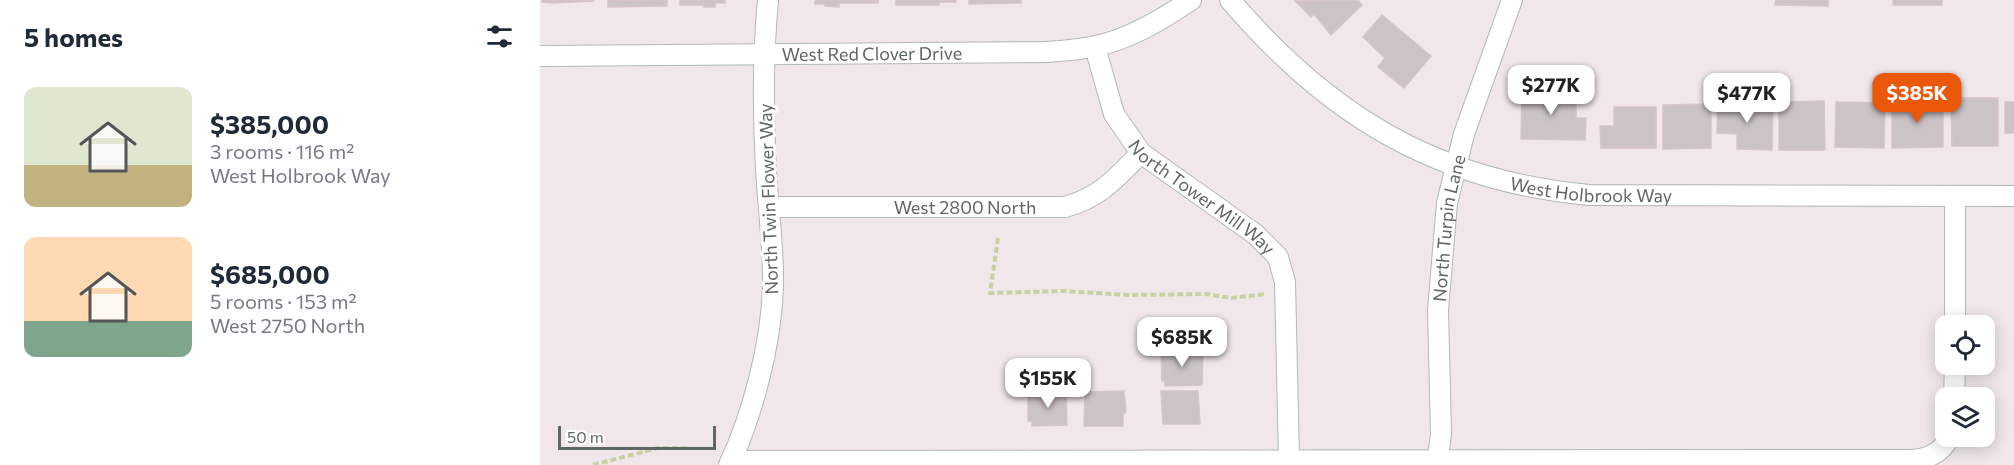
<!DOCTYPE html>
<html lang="en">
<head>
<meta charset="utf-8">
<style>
  :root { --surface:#fff; --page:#f6f6f7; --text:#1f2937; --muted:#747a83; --accent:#ea580c }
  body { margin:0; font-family:Commissioner,sans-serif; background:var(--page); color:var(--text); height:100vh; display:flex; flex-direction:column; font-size:22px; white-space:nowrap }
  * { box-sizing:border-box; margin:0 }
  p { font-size:20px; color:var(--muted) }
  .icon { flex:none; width:33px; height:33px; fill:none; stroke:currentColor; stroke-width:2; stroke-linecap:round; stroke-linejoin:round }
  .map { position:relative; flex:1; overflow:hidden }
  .side { display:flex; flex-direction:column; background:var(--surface); width:540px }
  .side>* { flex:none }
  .controls { position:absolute; left:1395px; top:315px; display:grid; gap:12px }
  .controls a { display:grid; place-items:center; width:60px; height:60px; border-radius:12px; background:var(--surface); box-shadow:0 3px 15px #0003; font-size:30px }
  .scale { position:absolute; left:18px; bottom:15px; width:158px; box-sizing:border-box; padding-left:6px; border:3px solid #5e6763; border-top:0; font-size:16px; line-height:21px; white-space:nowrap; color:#5e6763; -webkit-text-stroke:4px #fff; paint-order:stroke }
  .price { position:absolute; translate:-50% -51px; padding:0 14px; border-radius:12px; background:#fff; color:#222; font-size:20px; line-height:39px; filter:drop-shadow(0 2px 3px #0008) }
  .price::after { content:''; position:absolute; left:50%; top:36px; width:18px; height:14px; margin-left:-9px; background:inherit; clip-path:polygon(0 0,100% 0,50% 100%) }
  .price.active { background:var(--accent); color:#fff }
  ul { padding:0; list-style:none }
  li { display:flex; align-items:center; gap:18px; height:150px; padding:0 24px }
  li span { display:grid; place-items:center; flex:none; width:168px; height:120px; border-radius:12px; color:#555 }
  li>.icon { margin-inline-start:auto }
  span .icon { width:72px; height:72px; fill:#fffc; stroke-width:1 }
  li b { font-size:26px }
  h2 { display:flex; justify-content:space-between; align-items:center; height:72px; padding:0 24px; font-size:26px }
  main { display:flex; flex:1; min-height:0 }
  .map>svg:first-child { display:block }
</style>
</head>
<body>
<main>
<section class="side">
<h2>5 homes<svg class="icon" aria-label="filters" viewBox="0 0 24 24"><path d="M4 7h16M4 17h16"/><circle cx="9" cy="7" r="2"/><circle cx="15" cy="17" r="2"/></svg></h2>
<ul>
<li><span style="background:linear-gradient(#dfe7d0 65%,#c2b280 0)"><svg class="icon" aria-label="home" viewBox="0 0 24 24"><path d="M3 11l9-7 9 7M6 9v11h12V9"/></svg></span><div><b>$385,000</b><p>3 rooms · 116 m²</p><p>West Holbrook Way</p></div></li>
<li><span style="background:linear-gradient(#ffd9b3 70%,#7fa58c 0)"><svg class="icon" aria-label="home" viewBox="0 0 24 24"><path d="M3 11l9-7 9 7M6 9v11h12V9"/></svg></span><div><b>$685,000</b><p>5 rooms · 153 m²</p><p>West 2750 North</p></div></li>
</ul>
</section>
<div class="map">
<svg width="1474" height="465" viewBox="0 0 1474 465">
  <rect width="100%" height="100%" fill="#f1e7ea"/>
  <path fill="#ccc3c6" stroke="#d6c5cb" stroke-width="1.5" d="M 2,0 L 54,0 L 54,1 L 13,3 L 2,2 Z
    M 68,0 L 127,0 L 127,6 L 68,7 Z
    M 140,0 L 185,0 L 185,3 L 175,3 L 175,7 L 164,7 L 164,3 L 163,5 L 140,5 Z
    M 275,0 L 338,0 L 338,3 L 299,3 L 299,7 L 285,6 L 285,4 L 275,4 Z
    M 356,0 L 416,0 L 416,2 L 399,2 L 399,5 L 356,5 Z
    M 429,0 L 481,0 L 481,3 L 429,4 Z
    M 818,0 L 822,5 L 791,35 L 774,14 L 771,17 L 755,1 Z
    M 1236,0 L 1288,0 L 1288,6 L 1235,5 Z
    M 1353,0 L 1402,0 L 1402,5 L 1353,5 Z
    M 842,15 L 891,56 L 864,88 L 838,67 L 845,58 L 823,37 Z
    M 982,90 L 1036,91 L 1036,118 L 1046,118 L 1045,140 L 981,139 Z
    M 1411,98 L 1458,98 L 1458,146 L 1412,146 Z
    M 1352,100 L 1403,100 L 1403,147 L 1352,148 Z
    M 1284,101 L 1285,150 L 1239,150 L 1239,102 Z
    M 1178,102 L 1233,103 L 1232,150 L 1197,149 L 1197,134 L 1177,133 Z
    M 1296,102 L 1345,103 L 1344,148 L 1295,147 Z
    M 1465,102 L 1474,102 L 1474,133 L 1465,133 Z
    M 1171,104 L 1171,148 L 1123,149 L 1123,105 Z
    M 1074,107 L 1116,107 L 1116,148 L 1061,148 L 1060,126 L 1074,126 Z
    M 663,350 L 662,385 L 625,386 L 625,381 L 622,381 L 621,351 Z
    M 584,391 L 586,412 L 583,414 L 583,426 L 544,426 L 545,392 Z
    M 621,391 L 658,391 L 660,424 L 623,424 Z
    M 526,392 L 527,425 L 492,426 L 492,421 L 488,421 L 488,393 Z"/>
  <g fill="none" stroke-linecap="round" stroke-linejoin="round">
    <defs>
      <g id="street">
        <path id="s1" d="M 690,0 C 788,115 896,181 1049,195 L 1474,196"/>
        <path id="s2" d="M 555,47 L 574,114 L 601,153 L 715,234 L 738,257 L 745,282 L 749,459"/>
        <path id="s3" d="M 0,56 L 505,52 C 522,51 539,50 556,46 C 590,39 623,19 651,0"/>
        <path d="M 1415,196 L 1415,326"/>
        <path id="s4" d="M 229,207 L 525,207 C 561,197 576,178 601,153"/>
        <path d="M 1414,398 L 1415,364"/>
        <path d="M 191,461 L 1371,460 C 1389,459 1402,453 1410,436"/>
        <path d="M 189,465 C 213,414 231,344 233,288 C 234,248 228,209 226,169 C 223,115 223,54 228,0"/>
        <path id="s5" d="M 897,465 L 901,434 L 898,310 L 907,203 L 924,134 L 972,0"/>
      </g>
    </defs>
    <use href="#street" stroke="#b2b9b6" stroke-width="22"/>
    <path stroke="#c7d1a2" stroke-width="4" stroke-dasharray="6 3" stroke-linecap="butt" d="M 458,238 L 450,293 L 523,291 L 588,295 L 665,294 L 691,298 L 726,294
      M 53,465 L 118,448 L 148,448"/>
    <use href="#street" stroke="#fff" stroke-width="20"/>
  </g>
  <g text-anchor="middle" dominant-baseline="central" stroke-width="6" stroke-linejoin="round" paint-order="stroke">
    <g font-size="18" fill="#5e6763" stroke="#fff">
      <text stroke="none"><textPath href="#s3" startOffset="332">West Red Clover Drive</textPath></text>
      <text stroke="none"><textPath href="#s1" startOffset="422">West Holbrook Way</textPath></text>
      <text stroke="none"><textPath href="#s2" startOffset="192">North Tower Mill Way</textPath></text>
      <text transform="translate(228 199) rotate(-92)">North Twin Flower Way</text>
      <text stroke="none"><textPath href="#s4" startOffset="196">West 2800 North</textPath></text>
      <text stroke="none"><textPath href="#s5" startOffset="238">North Turpin Lane</textPath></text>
    </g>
  </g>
</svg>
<div class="controls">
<a><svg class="icon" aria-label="locate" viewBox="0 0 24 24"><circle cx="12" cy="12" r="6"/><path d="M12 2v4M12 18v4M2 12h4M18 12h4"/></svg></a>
<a><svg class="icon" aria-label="layers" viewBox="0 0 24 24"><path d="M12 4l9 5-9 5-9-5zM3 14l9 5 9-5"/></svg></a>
</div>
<div class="scale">50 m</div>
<b class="price" style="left:1011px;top:116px">$277K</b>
<b class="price" style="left:1207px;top:124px">$477K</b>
<b class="price active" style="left:1377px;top:124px">$385K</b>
<b class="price" style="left:642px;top:368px">$685K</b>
<b class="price" style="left:508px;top:409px">$155K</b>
</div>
</main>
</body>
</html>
